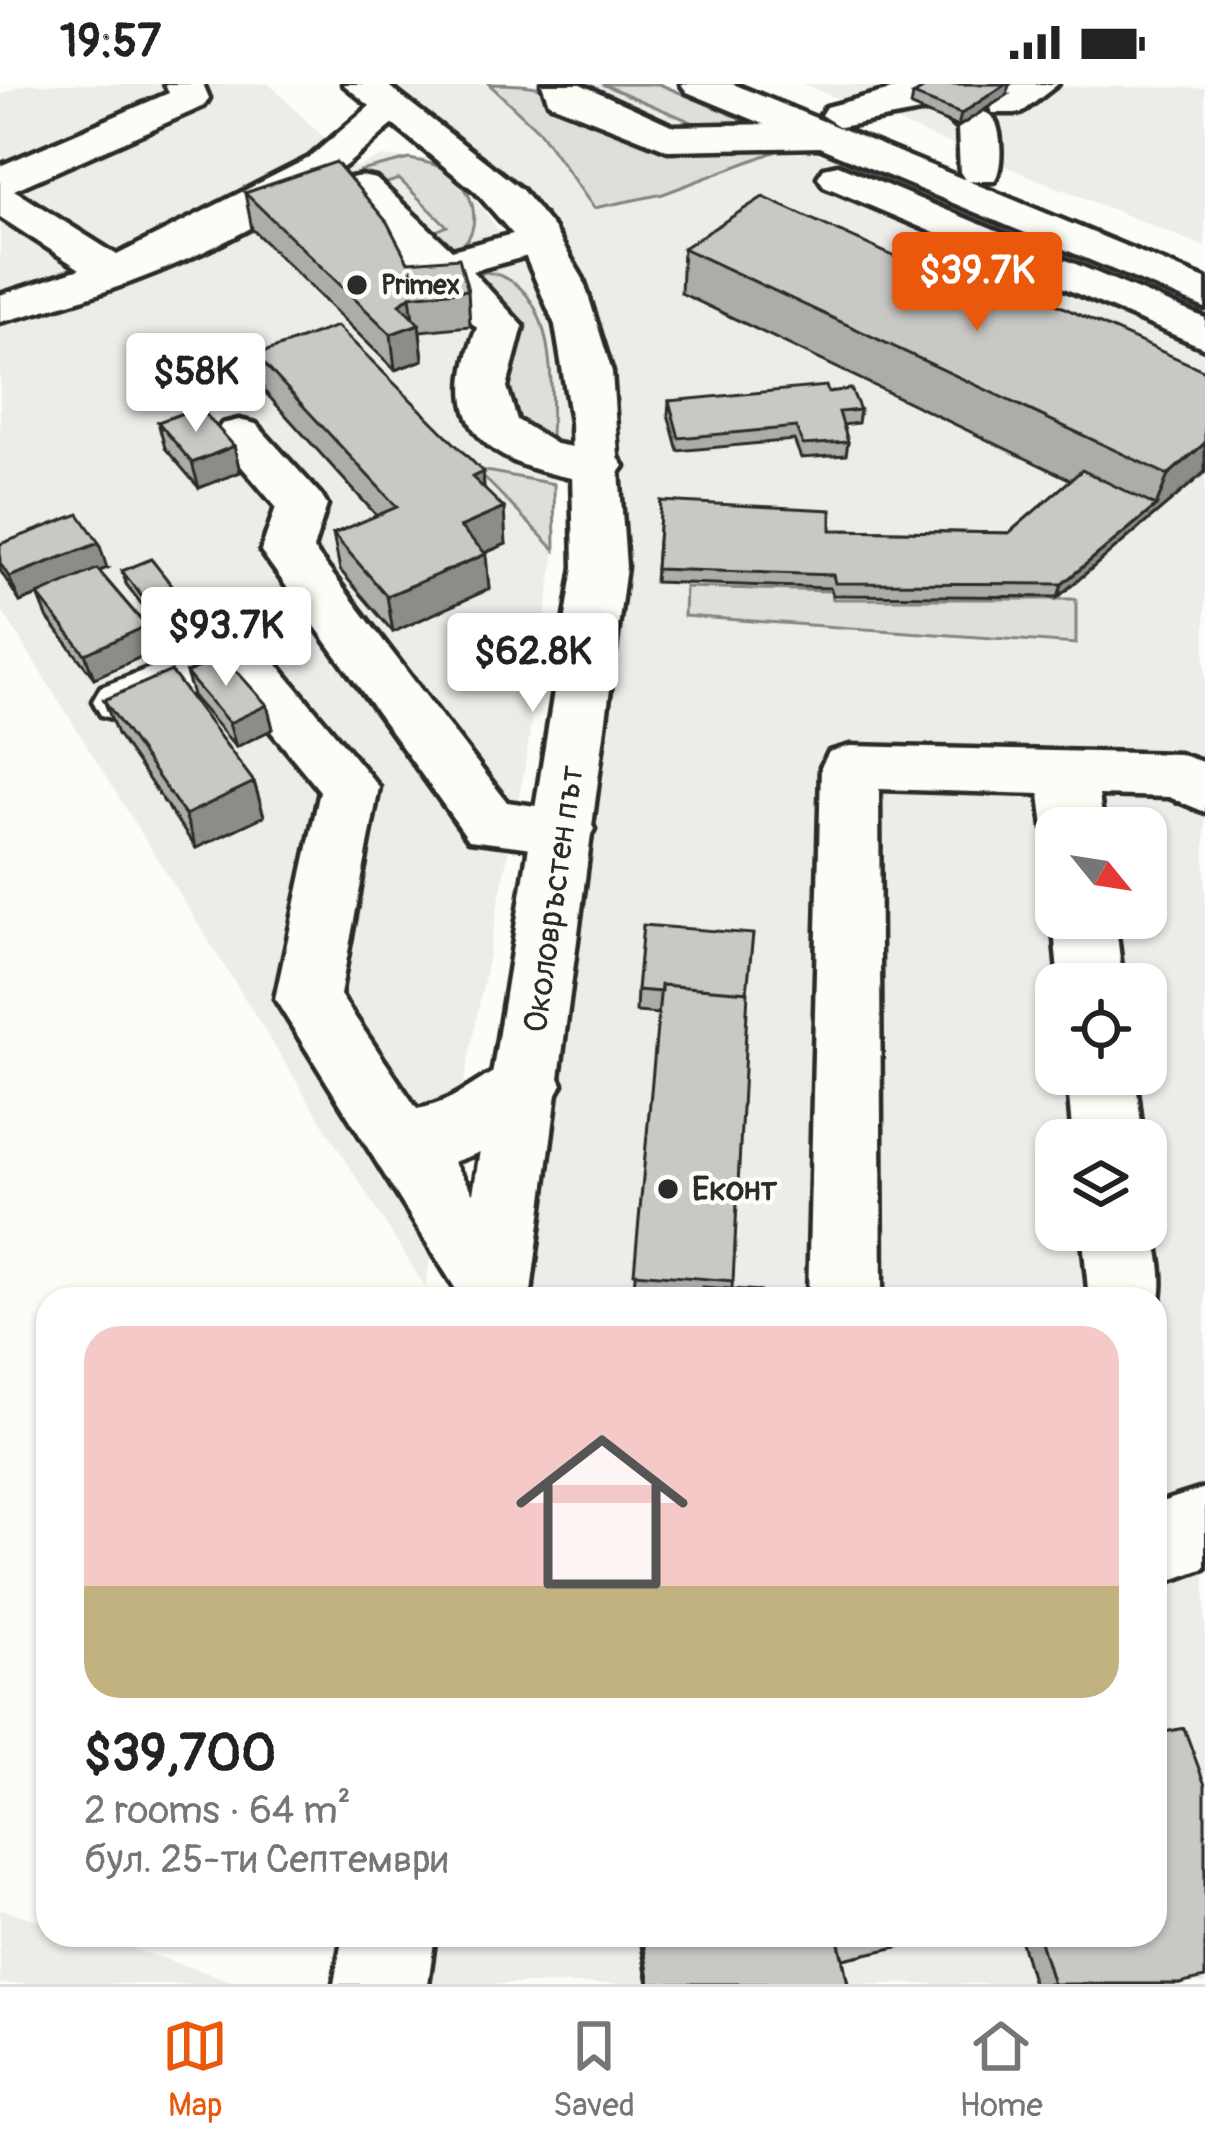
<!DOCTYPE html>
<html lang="en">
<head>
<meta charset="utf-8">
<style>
  :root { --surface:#fff; --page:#f2f2f2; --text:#222; --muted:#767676; --line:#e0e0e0; --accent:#ea580c }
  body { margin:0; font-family:Pangolin,sans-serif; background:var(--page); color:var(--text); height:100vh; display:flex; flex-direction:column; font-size:45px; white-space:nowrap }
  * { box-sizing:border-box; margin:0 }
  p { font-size:39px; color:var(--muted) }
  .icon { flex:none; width:66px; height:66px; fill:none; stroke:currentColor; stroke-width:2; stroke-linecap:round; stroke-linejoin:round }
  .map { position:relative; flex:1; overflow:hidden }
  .details { position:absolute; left:36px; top:1203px; width:1131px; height:660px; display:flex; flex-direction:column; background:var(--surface); border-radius:36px; box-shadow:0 3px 9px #0004 }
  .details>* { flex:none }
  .needle { width:78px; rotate:120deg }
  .fabs { position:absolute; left:1035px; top:723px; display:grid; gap:24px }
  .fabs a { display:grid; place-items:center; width:132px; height:132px; border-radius:24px; background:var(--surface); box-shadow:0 3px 9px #0004; font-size:60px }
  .price { position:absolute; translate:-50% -102px; padding:0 27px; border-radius:12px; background:#fff; color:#222; font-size:39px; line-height:78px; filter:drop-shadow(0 3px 6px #0008) }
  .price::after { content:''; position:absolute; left:50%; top:72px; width:36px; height:27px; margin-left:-18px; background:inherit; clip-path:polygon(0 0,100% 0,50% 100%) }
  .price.current { background:var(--accent); color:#fff }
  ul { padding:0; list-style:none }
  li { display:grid; align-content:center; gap:24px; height:636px; padding:0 48px }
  li span { display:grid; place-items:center; height:372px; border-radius:36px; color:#555 }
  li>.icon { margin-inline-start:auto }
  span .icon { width:216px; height:216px; fill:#fffc; stroke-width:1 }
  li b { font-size:51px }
  .status { display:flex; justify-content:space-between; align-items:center; height:84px; padding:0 60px; background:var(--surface); direction:ltr }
  .status svg { height:33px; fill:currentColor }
  .tabs { display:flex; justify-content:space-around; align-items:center; height:168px; border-top:3px solid var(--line); background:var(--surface); font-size:33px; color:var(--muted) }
  .tabs a { display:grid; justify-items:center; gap:6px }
  .tabs .current { color:var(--accent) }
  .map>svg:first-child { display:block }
</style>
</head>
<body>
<div class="status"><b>19:57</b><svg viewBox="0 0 49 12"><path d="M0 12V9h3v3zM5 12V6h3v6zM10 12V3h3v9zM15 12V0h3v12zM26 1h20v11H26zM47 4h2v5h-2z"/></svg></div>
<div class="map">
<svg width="1205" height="1900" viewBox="0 0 1205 1900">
  <rect width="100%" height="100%" fill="#fdfcf7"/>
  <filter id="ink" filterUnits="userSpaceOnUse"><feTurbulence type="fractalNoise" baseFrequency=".00833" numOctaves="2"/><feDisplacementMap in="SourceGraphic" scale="24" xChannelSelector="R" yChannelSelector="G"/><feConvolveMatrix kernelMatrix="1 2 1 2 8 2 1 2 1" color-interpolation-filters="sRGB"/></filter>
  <g filter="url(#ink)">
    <path fill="#edece8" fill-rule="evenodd" d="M 26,0 L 269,0 L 355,84 L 380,73 L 430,75 L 461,95 L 529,189 L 554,251 L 573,353 L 554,400 L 555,466 L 526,676 L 425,1203 L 0,523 L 0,11 Z
      M 377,0 L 664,0 L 1205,229 L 1205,1900 L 405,1900 L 412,1851 L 1155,1851 L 1155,1215 L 507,1215 L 612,513 L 570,189 ZM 1056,744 L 1146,744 L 1146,834 L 1056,834 ZM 1056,900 L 1146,900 L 1146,990 L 1056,990 ZM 1056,1056 L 1146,1056 L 1146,1146 L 1056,1146 Z
      M 802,0 L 1205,4 L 1205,163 Z
      M 0,1825 L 48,1839 L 48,1851 L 89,1851 L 242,1900 L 0,1900 Z"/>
    <path fill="#dfdeda" stroke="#858482" stroke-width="3" d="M 489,0 C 515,0 550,0 566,18 L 774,68 L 663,110 L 594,124 L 539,47 Z
      M 602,0 L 659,0 L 776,49 L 722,51 Z
      M 409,75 C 426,78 443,81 456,94 C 479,115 482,156 451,168 L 425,152 L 447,142 L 399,95 L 375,103 L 360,87 Z
      M 485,188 C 558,197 552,300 551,357 L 516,339 L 470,196 Z
      M 476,385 L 554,400 L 555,466 Z
      M 685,503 L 831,507 L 833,515 L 1076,515 L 1076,560 L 684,532 Z"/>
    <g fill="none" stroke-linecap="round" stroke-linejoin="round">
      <defs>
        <path id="minor" d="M 165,0 L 203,0 L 209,14 L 204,22 L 14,106 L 117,171 L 309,74 L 377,16 L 391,12 L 410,24 C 403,34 393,40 383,49 C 281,146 135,205 0,238 L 0,211 L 80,185 L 0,133 L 0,82 L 169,9 Z
          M 542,0 L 580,0 L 673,42 L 821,39 L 835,43 L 841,51 L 835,59 L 821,63 L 668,66 L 549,19 Z
          M 1013,0 L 1058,0 L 1021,29 L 993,29 L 988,21 Z
          M 910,1 L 936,9 L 941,17 L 936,25 L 840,43 L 821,31 L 826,23 Z
          M 968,24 C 978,27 990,27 995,37 C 1002,50 1003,85 994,97 L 966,97 L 960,88 L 958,45 L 948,36 Z
          M 838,81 L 1205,234 L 1205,264 L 824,102 L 818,93 L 824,84 Z
          M 361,92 L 376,95 L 452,166 L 539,143 L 554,147 L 560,156 L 554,165 L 472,187 L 523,242 L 507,303 L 517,336 L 556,360 L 616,371 L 624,382 L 616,393 C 591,400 568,394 542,387 C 462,366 448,316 477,244 L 346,113 L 340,104 L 346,95 Z
          M 239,336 L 256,340 L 320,410 L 327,421 L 313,465 L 507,718 L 585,729 L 594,745 L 585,761 L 564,768 L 469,756 L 261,467 L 276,423 L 215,351 L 222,340 Z
          M 238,550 L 257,556 L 379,703 L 340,911 L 417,1025 C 477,1015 500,961 552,980 L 562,1000 C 541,1044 497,1063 453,1078 L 532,1202 L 526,1215 L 462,1215 L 275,915 L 320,707 L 228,595 L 121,637 L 101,631 L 93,617 L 101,603 Z
          M 850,662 L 1179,670 L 1205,679 L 1205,728 L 1169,713 L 1099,711 L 1104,744 L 1056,744 L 1056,761 L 1044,744 L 1040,710 L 879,705 L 882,1215 L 808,1215 L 821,683 L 829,668 Z
          M 1056,828 L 1056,834 L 1115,834 L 1123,900 L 1059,900 L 1053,834 Z
          M 1067,990 L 1135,990 L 1143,1056 L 1073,1056 Z
          M 1146,1129 C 1159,1158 1168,1203 1155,1233 L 1155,1215 L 1089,1215 L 1082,1146 L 1146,1146 Z
          M 1205,1404 L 1205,1484 L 1155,1502 L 1155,1420 Z"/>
        <path id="major" d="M 343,0 L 386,0 L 522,106 L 553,144 L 583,195 L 612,288 L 626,483 L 530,1215 L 456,1215 L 574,483 L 571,338 L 555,241 L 519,157 L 476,108 Z
          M 681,0 L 733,0 L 1205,195 L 1205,224 L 687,8 Z
          M 343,1851 L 435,1851 L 428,1900 L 334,1900 Z"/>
      </defs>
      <use href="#minor" stroke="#2b2b2b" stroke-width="9"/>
      <use href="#major" stroke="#2b2b2b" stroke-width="9"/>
      <use href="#minor" fill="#fdfcf7" fill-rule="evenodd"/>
      <use href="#major" fill="#fdfcf7" fill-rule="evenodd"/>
    </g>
    <path fill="#adaca9" stroke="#2b2b2b" stroke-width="3" d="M 913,11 L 1007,11 L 958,43 L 911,23 Z
      M 245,109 L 468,206 L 470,242 L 420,247 L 423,276 L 395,286 L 252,145 Z
      M 683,164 L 979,211 L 1205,287 L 1205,388 L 1058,513 L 833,511 L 830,504 L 655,498 L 661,417 L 831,446 L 1009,449 L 1071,396 L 681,209 Z
      M 256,271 L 483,388 L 484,404 L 506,460 L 485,469 L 489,505 L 393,548 L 340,486 L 333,450 L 377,432 L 264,307 Z
      M 828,308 L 860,326 L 858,339 L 843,341 L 848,358 L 846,371 L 801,374 L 794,356 L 678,367 L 668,330 L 669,317 Z
      M 158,338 L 234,362 L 240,388 L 199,404 L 165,364 Z
      M 0,460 L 107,484 L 99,487 L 146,542 L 154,567 L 94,594 L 48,535 L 38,511 L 20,518 L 0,486 Z
      M 122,487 L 189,523 L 193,536 L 163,548 L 126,500 Z
      M 186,589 L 267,621 L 273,645 L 236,663 L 194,614 Z
      M 104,616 L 254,698 L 264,732 L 196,764 L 117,650 Z
      M 637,906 L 747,908 L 732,1205 L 760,1215 L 633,1214 L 659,930 L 636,928 Z
      M 639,1851 L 947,1851 L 843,1875 L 848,1900 L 648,1900 Z
      M 1019,1851 L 1155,1851 L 1179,1900 L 1033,1900 Z"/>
    <path fill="#8d8c89" stroke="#2b2b2b" stroke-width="3" d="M 1006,0 L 1009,0 L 1007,11 L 958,43 L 961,30 Z
      M 410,212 L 414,242 L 419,240 L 423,276 L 395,286 L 391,250 L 400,220 Z
      M 1205,359 L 1205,388 L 1058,513 L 1062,500 L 1156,422 L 1168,391 Z
      M 234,362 L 240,388 L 199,404 L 192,379 Z
      M 483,388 L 485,424 L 472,393 Z
      M 504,424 L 506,460 L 463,478 L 460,443 Z
      M 99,459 L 107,484 L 20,518 L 9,493 Z
      M 486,470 L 489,505 L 393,548 L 387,512 Z
      M 189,523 L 193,536 L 163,548 L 159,535 Z
      M 146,542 L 154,567 L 94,594 L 85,570 Z
      M 267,621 L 273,645 L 236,663 L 229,639 Z
      M 254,698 L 264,732 L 196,764 L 185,731 Z"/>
    <path fill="#c9c8c4" stroke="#2b2b2b" stroke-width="3" d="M 931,0 L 1006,0 L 961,30 L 913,11 Z
      M 336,78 L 387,138 L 408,178 L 459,174 L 468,206 L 410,212 L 400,220 L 419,240 L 391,250 L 245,109 Z
      M 763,113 L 979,211 L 1002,196 L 1205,287 L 1205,359 L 1168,391 L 683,164 Z
      M 337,242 L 483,388 L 472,393 L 504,424 L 460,443 L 486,470 L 387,512 L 333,450 L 397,423 L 256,271 Z
      M 826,302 L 828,308 L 851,305 L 860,326 L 839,328 L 848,358 L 803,361 L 796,343 L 679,354 L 669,317 Z
      M 199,323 L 234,362 L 192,379 L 158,338 Z
      M 1082,386 L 1156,422 L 1062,500 L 835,499 L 833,491 L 656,485 L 661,417 L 831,426 L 831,446 L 1009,449 Z
      M 79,430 L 99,459 L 9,493 L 0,479 L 0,460 Z
      M 151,475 L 189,523 L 159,535 L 122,487 Z
      M 97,485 L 146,542 L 85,570 L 38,511 Z
      M 223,572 L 267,621 L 229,639 L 186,589 Z
      M 171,587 L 254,698 L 185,731 L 104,616 Z
      M 643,841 L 753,850 L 747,908 L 661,901 L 661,908 L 637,906 Z
      M 661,901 L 748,908 L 733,1197 L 634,1189 Z
      M 702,1203 L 760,1207 L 760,1215 L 701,1215 Z
      M 1184,1644 L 1205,1701 L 1205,1894 L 1179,1900 L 1053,1900 L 1038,1851 L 1155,1851 L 1155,1650 Z
      M 642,1851 L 837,1851 L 848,1900 L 650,1900 Z
      M 837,1851 L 947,1851 L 947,1852 L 843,1875 Z"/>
  </g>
  <g fill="#2b2b2b" stroke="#fdfcf7" stroke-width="4.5">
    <circle cx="357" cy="201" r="12"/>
    <circle cx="668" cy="1105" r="12"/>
  </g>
  <g text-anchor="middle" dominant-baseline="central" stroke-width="9" stroke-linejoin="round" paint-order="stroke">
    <g font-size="27" font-weight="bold" fill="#2b2b2b" stroke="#fdfcf7" text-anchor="start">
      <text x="381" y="201">Primex</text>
    </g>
    <g font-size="33" fill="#2b2b2b" stroke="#fdfcf7">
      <text transform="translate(554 815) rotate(-82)">Околовръстен път</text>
    </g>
    <g font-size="33" font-weight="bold" fill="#2b2b2b" stroke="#fdfcf7" text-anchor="start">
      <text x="692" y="1105">Еконт</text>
    </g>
  </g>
</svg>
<div class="fabs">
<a><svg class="needle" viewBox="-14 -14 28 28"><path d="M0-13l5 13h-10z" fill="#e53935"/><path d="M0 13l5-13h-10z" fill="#767676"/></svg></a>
<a><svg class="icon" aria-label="locate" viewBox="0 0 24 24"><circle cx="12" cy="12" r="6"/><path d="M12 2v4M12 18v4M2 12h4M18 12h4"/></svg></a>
<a><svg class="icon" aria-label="layers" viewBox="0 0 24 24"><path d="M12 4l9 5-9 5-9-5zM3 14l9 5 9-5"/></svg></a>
</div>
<b class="price current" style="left:977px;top:250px">$39.7K</b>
<b class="price" style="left:196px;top:351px">$58K</b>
<b class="price" style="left:226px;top:605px">$93.7K</b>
<b class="price" style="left:533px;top:631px">$62.8K</b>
<section class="details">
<ul>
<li><span style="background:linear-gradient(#f6c9c9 70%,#c2b280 0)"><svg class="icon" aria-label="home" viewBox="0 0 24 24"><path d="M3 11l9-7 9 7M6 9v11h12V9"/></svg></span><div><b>$39,700</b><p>2 rooms · 64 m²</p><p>бул. 25-ти Септември</p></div></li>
</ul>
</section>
</div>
<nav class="tabs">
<a class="current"><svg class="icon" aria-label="map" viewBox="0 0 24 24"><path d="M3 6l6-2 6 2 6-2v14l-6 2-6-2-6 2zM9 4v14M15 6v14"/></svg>Map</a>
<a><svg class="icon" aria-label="saved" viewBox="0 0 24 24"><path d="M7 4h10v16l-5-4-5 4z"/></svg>Saved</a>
<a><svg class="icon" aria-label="home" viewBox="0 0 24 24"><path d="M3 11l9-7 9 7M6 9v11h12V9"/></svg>Home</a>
</nav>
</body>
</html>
